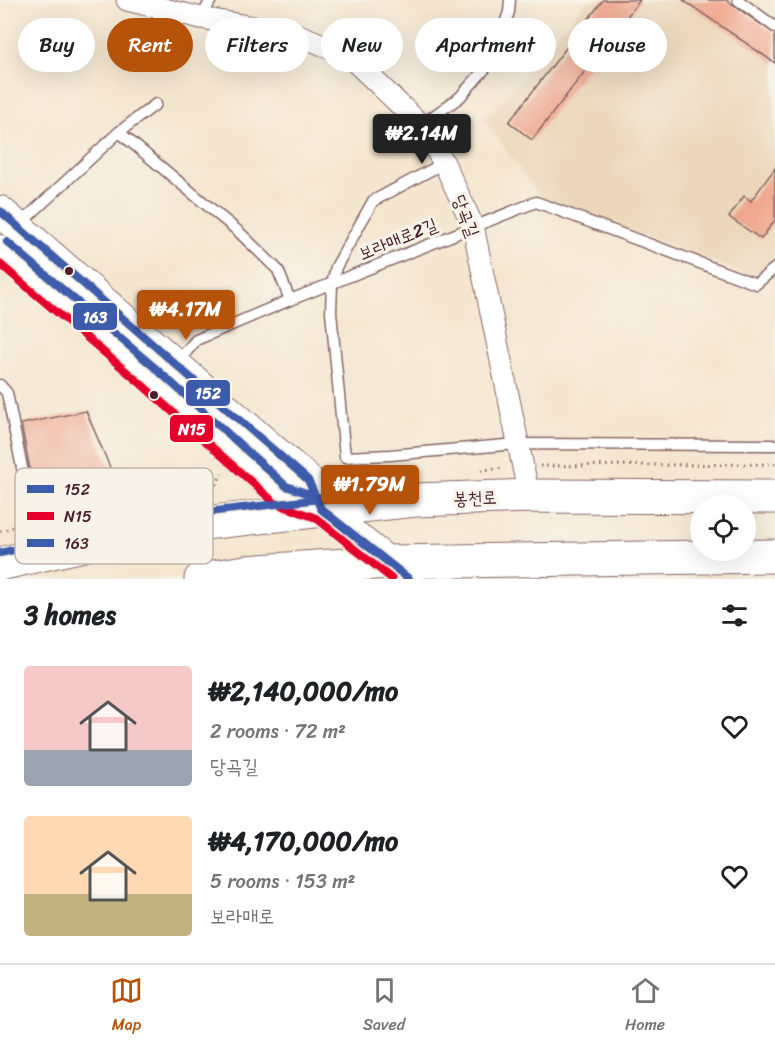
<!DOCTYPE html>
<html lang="en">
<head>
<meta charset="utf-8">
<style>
  :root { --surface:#fff; --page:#f6f6f6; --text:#202124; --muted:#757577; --line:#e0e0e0; --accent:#b45309 }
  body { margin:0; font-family:Sriracha,"Poor Story",sans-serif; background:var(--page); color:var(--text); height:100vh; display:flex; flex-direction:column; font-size:22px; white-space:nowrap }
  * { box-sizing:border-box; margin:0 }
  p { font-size:20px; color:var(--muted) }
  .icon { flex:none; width:33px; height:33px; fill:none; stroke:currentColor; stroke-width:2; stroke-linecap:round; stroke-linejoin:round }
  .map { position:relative; height:579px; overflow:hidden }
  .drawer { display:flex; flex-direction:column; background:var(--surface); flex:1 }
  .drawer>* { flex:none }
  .banner { position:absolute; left:18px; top:18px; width:740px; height:54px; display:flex; gap:12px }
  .fabs { position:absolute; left:690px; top:495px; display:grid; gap:12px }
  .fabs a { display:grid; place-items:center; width:66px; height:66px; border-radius:50%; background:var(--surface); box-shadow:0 6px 24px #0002; font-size:30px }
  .price { position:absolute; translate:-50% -51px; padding:0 14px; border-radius:6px; background:var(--accent); color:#fff; font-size:20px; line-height:39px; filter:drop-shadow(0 2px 3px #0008) }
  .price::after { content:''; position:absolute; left:50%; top:36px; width:18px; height:14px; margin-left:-9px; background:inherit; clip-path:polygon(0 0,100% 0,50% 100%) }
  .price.selected { background:#222; color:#fff }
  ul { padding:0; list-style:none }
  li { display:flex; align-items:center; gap:18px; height:150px; padding:0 24px }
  li span { display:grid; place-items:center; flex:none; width:168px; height:120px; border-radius:6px; color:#555 }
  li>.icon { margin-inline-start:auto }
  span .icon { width:72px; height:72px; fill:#fffc; stroke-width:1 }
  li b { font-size:26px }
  h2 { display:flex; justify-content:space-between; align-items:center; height:72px; padding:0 24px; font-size:26px }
  .pill { padding:0 21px; border-radius:27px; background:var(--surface); box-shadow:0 6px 24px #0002; font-size:21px; line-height:54px }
  .pill.selected { background:var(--accent); color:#fff }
  .menu { display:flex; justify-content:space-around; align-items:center; height:84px; border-top:2px solid var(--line); background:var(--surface); font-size:16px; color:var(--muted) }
  .menu a { display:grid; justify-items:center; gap:3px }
  .menu .selected { color:var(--accent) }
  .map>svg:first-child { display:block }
</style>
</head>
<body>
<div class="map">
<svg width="775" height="579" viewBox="0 0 775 579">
  <rect width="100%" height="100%" fill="#f7f3e8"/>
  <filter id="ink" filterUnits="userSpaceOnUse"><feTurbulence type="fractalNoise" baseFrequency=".0167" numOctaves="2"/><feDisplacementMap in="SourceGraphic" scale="12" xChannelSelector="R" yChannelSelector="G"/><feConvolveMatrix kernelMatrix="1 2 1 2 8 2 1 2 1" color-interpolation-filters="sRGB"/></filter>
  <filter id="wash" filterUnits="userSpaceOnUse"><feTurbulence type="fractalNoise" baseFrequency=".008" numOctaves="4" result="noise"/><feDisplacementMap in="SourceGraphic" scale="24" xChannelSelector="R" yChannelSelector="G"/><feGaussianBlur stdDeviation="1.35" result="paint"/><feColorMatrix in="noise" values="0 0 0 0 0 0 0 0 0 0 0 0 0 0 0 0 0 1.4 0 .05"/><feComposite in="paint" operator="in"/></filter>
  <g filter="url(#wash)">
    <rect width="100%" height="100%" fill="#f5e6d0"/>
    <path fill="#ecd7ba" d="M 588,0 L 731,0 L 775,32 L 775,258 L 755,277 L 542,199 L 484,120 Z"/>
    <g id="blocks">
      <path fill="#efa78e" d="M 603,0 L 640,0 L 532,140 L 509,122 Z
        M 683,0 L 726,0 L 775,34 L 775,63 Z
        M 775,168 L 775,220 L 761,239 L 729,217 L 744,196 L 751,201 Z
        M 86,411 L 112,472 L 34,490 L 21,424 Z"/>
    </g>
  </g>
  <g filter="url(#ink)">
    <use href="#blocks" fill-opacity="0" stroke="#866565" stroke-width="1.5"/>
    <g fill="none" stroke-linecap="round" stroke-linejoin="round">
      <defs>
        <path id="lane" d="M 738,0 L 775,27
          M 201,18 L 211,0
          M 421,125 L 460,97 L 491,62 L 509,12 L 510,0
          M 119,132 L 239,232 L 278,270 L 290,300
          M 444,163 L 373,201 L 336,267 L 332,284 L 331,312 L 345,457 L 390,455 L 517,444 L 775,445
          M 20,224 L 119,132 L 156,104
          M 177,363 L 196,340 L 290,300 L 536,202 L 756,284 L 775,268
          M 0,385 L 7,393 L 39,553"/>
        <path id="street" d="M 127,0 L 201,18 L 299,35 L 349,56 L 421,125 L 444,163 L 473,226 L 529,496"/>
        <path id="secondary" d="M 0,211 L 308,480 L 321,509
          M 0,250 L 147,375 L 281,495 L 321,509 L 409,579"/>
        <path id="primary" d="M 0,564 L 158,528 L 415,500 L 529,496 L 775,497
          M 201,579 L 245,572 L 389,562 L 775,556"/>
      </defs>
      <use href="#lane" stroke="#866565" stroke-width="13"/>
      <use href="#street" stroke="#866565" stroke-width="23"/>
      <use href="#secondary" stroke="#866565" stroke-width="32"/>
      <use href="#primary" stroke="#866565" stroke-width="35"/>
      <path stroke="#866565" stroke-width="3" stroke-dasharray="1.5 4.5" stroke-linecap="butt" d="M 540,466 L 775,464
        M 481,470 L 504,468
        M 379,471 L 391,477
        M 331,472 L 352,473
        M 45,519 L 193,491 L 216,484 L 222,474
        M 0,531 L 18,526"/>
      <use href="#lane" stroke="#fff" stroke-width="10"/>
      <use href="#street" stroke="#fff" stroke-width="21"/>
      <use href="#secondary" stroke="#fff" stroke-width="30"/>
      <use href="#primary" stroke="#fff" stroke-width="33"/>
      <defs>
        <path id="bus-1" d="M 0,211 L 308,480 L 321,509 L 409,579"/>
        <path id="bus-2" d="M 0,264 L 140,383 L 275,503 L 316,518 L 392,579"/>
        <path id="bus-3" d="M 7,242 L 154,367 L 286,486 L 324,499
          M 0,553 L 157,518 L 320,499"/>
      </defs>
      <use href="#bus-1" stroke="#f7f3e8" stroke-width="12"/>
      <use href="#bus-2" stroke="#f7f3e8" stroke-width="12"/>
      <use href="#bus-3" stroke="#f7f3e8" stroke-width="12"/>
      <use href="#bus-1" stroke="#3d5bab" stroke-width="8"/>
      <use href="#bus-2" stroke="#e4002b" stroke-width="8"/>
      <use href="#bus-3" stroke="#3d5bab" stroke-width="8"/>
    </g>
  </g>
  <g fill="#4a1f2b" stroke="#f7f3e8" stroke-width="2">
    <circle cx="69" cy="271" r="5"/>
    <circle cx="154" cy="395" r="5"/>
  </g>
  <g text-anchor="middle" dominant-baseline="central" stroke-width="6" stroke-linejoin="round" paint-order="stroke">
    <g font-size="18" fill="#4a1f2b" stroke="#f7f3e8">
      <text transform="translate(466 216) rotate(69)">당곡길</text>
      <text transform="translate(398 239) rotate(-22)">보라매로2길</text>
      <text transform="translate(475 498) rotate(-2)">봉천로</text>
    </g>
  </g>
  <rect x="15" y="468" width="198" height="96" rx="9" fill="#f7f3e8" stroke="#c3b3af" stroke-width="1.5"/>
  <rect x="27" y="485" width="27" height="8" fill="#3d5bab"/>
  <rect x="27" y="512" width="27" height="8" fill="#e4002b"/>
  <rect x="27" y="539" width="27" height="8" fill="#3d5bab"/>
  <g font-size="16" fill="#4a1f2b">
    <text x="64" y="495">152</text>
    <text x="64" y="522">N15</text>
    <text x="64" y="549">163</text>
  </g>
  <g stroke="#f7f3e8" stroke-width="2">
    <rect x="72" y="302" width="46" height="29" rx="6" fill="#3d5bab"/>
    <rect x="185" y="379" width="46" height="28" rx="6" fill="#3d5bab"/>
    <rect x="169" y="414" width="45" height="29" rx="6" fill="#e4002b"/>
  </g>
  <g font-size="16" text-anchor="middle" font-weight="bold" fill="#fff">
    <text x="95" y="323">163</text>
    <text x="208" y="399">152</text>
    <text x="192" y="435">N15</text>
  </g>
</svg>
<div class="fabs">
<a><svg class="icon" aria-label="locate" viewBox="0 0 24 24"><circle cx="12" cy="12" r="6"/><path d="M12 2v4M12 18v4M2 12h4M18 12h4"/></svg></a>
</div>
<b class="price selected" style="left:422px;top:165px">₩2.14M</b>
<b class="price" style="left:186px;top:341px">₩4.17M</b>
<b class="price" style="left:370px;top:516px">₩1.79M</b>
<div class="banner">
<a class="pill">Buy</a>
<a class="pill selected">Rent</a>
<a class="pill">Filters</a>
<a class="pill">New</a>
<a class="pill">Apartment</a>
<a class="pill">House</a>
</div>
</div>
<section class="drawer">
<h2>3 homes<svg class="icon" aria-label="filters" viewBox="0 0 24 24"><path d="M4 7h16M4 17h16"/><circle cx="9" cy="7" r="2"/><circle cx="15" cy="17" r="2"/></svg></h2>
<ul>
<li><span style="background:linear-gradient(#f6c9c9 70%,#9aa5b1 0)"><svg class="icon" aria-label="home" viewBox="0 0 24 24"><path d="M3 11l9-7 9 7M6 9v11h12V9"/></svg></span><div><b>₩2,140,000/mo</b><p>2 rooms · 72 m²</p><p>당곡길</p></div><svg class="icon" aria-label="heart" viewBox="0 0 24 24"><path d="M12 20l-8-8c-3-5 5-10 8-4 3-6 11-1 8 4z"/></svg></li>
<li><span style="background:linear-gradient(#ffd9b3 65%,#c2b280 0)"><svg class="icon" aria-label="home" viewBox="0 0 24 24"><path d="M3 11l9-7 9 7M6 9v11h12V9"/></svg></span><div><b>₩4,170,000/mo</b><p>5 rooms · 153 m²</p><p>보라매로</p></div><svg class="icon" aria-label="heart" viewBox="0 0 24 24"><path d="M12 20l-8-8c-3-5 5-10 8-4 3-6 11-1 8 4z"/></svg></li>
</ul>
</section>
<nav class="menu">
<a class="selected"><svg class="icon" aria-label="map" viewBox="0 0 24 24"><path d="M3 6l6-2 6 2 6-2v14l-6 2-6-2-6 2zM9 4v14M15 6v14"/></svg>Map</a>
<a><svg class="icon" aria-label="saved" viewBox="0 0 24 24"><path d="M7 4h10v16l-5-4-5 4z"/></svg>Saved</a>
<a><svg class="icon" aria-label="home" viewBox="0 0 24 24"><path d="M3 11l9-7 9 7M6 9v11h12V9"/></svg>Home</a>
</nav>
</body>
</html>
